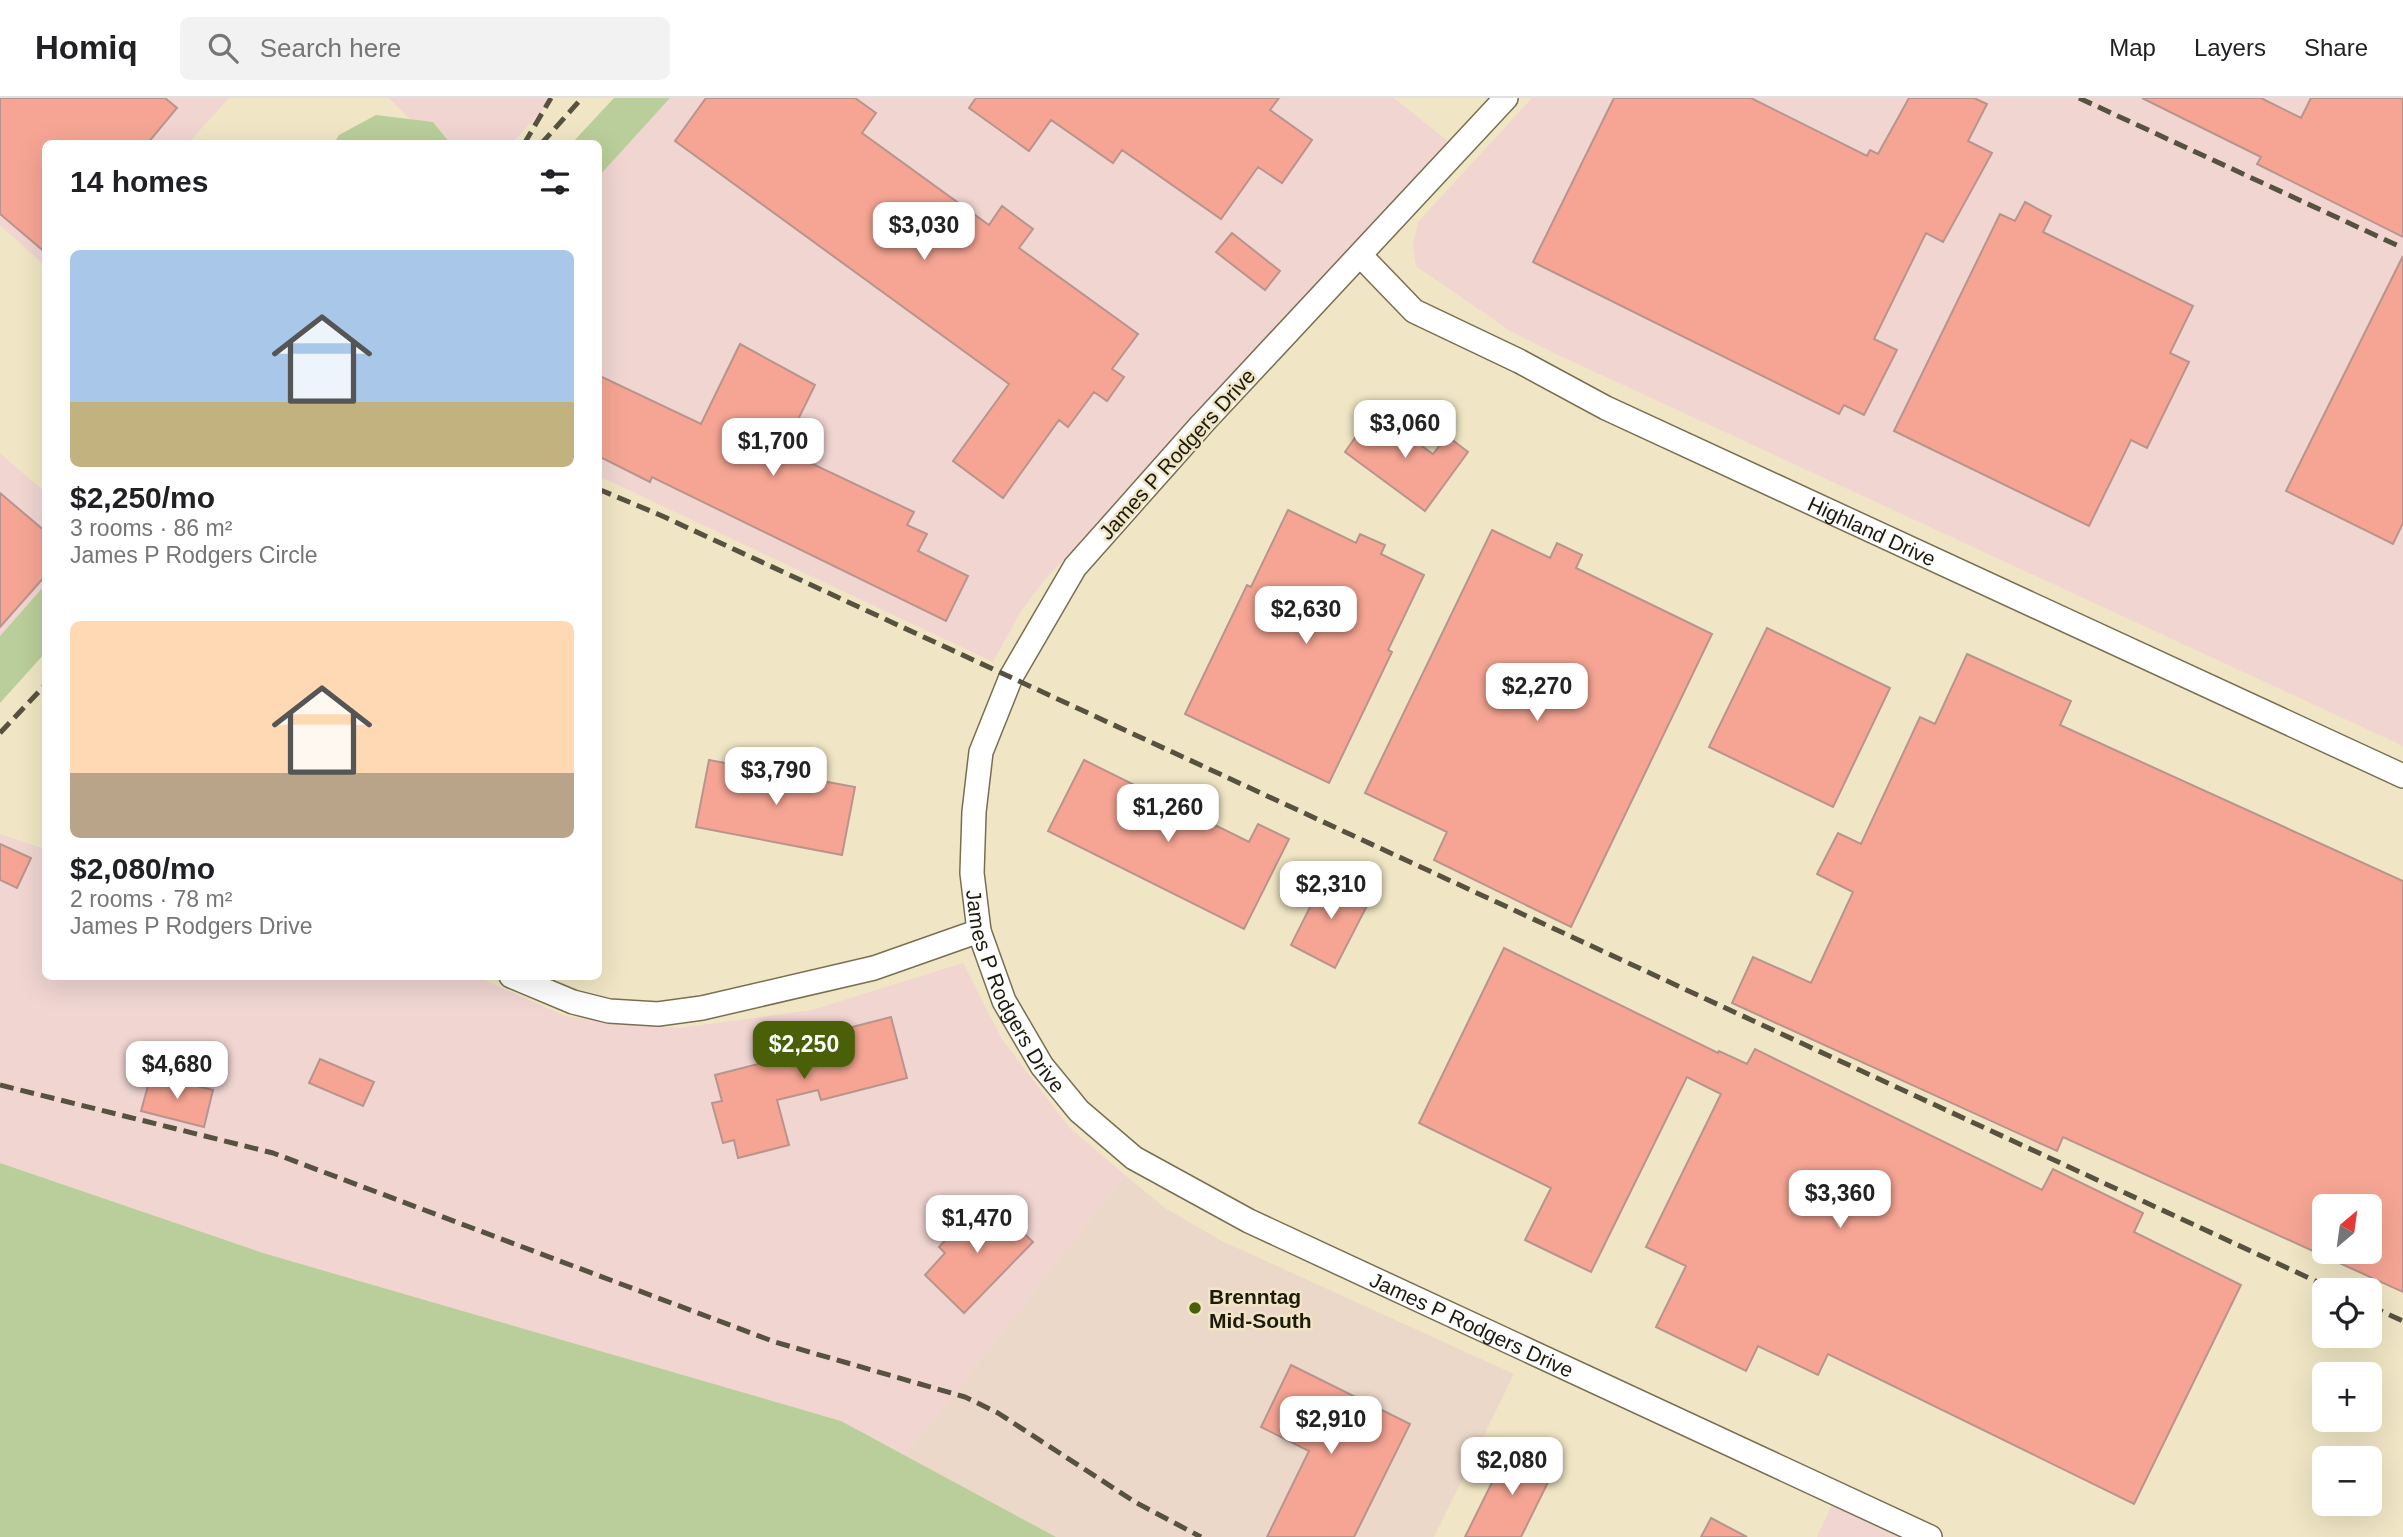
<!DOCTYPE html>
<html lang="en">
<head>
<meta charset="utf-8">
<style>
  :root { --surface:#fff; --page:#f2f2f2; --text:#202124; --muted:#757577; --line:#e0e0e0; --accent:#495f08 }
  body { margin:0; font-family:Helvetica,sans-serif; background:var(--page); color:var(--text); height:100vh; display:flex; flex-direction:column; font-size:26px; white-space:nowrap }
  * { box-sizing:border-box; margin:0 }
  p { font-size:23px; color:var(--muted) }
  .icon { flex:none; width:38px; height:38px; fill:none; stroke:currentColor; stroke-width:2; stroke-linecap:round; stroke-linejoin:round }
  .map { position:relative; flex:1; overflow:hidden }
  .sheet { position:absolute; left:42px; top:42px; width:560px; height:840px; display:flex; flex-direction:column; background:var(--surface); border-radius:10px; box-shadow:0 7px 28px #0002 }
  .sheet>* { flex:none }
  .needle { width:46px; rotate:29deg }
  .controls { position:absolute; left:2312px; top:1096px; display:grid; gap:14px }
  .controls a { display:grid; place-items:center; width:70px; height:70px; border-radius:10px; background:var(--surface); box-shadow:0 7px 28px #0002; font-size:35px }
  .price { position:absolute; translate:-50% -60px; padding:0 16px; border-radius:14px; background:#fff; color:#222; font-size:23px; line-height:46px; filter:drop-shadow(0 2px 4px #0008) }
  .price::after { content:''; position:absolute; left:50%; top:42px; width:21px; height:16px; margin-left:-10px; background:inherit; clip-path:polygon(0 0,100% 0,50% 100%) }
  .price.active { background:var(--accent); color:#fff }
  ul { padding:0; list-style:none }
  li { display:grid; align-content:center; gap:14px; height:371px; padding:0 28px }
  li span { display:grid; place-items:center; height:217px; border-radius:10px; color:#555 }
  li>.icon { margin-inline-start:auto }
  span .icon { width:126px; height:126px; fill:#fffc; stroke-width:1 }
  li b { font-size:30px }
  h2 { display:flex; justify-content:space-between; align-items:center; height:84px; padding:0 28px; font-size:30px }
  header { display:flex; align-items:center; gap:42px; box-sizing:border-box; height:98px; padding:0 35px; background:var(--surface); border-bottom:2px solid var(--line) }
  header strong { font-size:33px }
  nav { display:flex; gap:38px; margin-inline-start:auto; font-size:24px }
  .search { width:490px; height:63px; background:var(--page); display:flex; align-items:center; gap:18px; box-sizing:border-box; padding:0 24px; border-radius:10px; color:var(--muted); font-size:26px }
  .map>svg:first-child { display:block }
</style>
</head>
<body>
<header>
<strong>Homiq</strong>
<div class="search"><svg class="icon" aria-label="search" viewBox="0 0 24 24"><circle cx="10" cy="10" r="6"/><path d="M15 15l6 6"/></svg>Search here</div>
<nav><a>Map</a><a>Layers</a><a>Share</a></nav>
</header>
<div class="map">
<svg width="2403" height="1439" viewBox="0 0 2403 1439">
  <rect width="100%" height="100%" fill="#f0e6c5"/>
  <path fill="#ecd8c9" d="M 1125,1077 L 1165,1110 L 1222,1143 L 1514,1276 L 1434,1439 L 1056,1439 L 905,1358 Z"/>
  <path fill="#f0d5d1" d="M 0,0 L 229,0 L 188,45 L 46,46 L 45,168 L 0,127 Z
    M 389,0 L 554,0 L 511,46 L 450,45 L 433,24 L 411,22 Z
    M 670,0 L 1394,0 L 1449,44 L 1044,483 L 1021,513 L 993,564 L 599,378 L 598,78 Z
    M 1532,0 L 2403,0 L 2403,648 L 1554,255 L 1510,233 L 1416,168 L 1413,147 L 1418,124 Z
    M 0,355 L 46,395 L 45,487 L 0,538 Z
    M 0,736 L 45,751 L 46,878 L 478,879 L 565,918 L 679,930 L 812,912 L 963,865 L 1002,941 L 1069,1029 L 1125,1077 L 905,1358 L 840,1323 L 263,1155 L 0,1065 Z
    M 1832,1407 L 1901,1439 L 1817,1439 Z"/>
  <path fill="#b9ce9a" d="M 614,0 L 670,0 L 599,78 L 598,46 L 572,45 Z
    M 376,17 L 433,24 L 450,45 L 334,45 L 339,37 Z
    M 45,487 L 45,555 L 0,605 L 0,538 Z
    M 0,1065 L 263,1155 L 841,1323 L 1056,1439 L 0,1439 Z"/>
  <path fill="#f6a594" stroke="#b8948d" stroke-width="2" fill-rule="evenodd" d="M 0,0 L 165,0 L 177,10 L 147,46 L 46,46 L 46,155 L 0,116 Z
    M 706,0 L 855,0 L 876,15 L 862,35 L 989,127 L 1002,108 L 1033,131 L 1019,150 L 1138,236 L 1112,271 L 1124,279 L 1107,303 L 1094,294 L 1068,329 L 1059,322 L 1003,400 L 953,363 L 1009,286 L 675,43 Z
    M 976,0 L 1279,0 L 1270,12 L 1312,42 L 1282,85 L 1258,69 L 1221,121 L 1122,52 L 1113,65 L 1051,22 L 1029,53 L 969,10 Z
    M 1614,0 L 1751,0 L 1867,58 L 1870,52 L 1878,56 L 1909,0 L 1974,0 L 1987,6 L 1968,43 L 1992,55 L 1943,144 L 1926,135 L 1874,241 L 1897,252 L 1864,317 L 1844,307 L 1839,316 L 1533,164 Z
    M 2142,0 L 2261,0 L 2301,20 L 2311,0 L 2403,0 L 2403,139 L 2257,66 L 2261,59 Z
    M 2025,104 L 2051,118 L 2043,134 L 2193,208 L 2170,255 L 2189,264 L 2147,350 L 2131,342 L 2089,428 L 1894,333 L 2000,116 L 2015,123 Z
    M 1232,135 L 1280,173 L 1265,192 L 1216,154 Z
    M 2403,158 L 2403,425 L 2393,446 L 2286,393 Z
    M 740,246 L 815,287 L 783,352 L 914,414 L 907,427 L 927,436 L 918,453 L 968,478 L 946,523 L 652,379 L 650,384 L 598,358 L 598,277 L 701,326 Z
    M 1374,313 L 1433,356 L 1447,338 L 1468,354 L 1425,413 L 1345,354 Z
    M 0,395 L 46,434 L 46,477 L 0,529 Z
    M 1288,412 L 1356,445 L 1360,436 L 1385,447 L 1381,456 L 1424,477 L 1388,552 L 1392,554 L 1329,685 L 1185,616 L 1247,487 L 1251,489 Z
    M 1492,432 L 1550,460 L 1557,445 L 1582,457 L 1576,470 L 1712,536 L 1571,829 L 1434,762 L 1447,734 L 1365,695 Z
    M 1767,530 L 1890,590 L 1833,709 L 1709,649 Z
    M 1967,556 L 2071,603 L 2060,627 L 2403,783 L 2403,1194 L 2063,1039 L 2057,1053 L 1732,905 L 1753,859 L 1811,885 L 1853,794 L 1817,776 L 1838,735 L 1861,746 L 1920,619 L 1935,626 ZM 2324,1108 L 2370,1108 L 2370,1153 L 2324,1153 Z
    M 709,662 L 855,689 L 842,757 L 696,729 Z
    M 1084,662 L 1249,744 L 1258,726 L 1289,741 L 1244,831 L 1048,733 Z
    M 0,746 L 31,760 L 17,790 L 0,782 Z
    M 1326,777 L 1371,800 L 1335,870 L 1291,847 Z
    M 1504,850 L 1718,955 L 1719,953 L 1747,966 L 1755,951 L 2042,1092 L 2053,1071 L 2143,1115 L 2134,1134 L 2241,1187 L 2134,1406 L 1828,1256 L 1818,1277 L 1758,1248 L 1746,1273 L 1656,1229 L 1686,1168 L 1646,1149 L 1721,996 L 1687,979 L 1591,1174 L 1525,1142 L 1551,1090 L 1419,1025 Z
    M 891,919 L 907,980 L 821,1002 L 818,992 L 777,1002 L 789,1047 L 738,1060 L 734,1042 L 723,1045 L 712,1005 L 722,1003 L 715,977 L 774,962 L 771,950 Z
    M 320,961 L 374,984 L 363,1008 L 309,985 Z
    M 151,977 L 213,992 L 204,1029 L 141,1013 Z
    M 986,1099 L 1033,1144 L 964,1215 L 925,1177 L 945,1155 L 939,1149 Z
    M 1291,1267 L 1410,1326 L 1354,1439 L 1267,1439 L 1309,1353 L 1261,1329 Z
    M 1510,1348 L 1555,1370 L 1521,1439 L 1465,1439 Z
    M 1711,1420 L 1747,1439 L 1701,1439 Z"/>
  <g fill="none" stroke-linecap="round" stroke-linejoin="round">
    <defs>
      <g id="minor">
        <path id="s1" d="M 1506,0 L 1202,326 L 1075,469 L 1011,579 L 981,654 L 974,714 L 972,775 L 979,833 L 1004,903 L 1042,968 L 1079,1013 L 1134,1060 L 1249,1123 L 1930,1439"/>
        <path id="s2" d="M 1360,157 L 1414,213 L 1519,263 L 1606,310 L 2403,678"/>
        <path d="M 511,878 L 573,904 L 609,913 L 658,916 L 702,910 L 874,870 L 979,833"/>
      </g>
    </defs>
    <use href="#minor" stroke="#786f52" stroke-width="26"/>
    <use href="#minor" stroke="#fff" stroke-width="23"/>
    <path stroke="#575240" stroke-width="5" stroke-dasharray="14 7" stroke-linecap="butt" d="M 2079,0 L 2403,150
      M 524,46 L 551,0
      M 541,46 L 582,0
      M 598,391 L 660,417 L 2335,1192
      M 0,635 L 46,586
      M 0,987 L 273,1055 L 775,1244 L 965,1299 L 998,1315 L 1135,1404 L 1201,1439
      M 2370,1208 L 2403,1223"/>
  </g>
  <circle fill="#495f08" stroke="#f0e6c5" stroke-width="2.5" cx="1195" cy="1210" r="7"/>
  <g text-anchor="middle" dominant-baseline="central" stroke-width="5" stroke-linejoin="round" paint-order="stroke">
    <g font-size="21" fill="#1d1a0e" stroke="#f0e6c5">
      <text transform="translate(1177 356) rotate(-48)">James P Rodgers Drive</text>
      <text stroke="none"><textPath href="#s2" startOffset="586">Highland Drive</textPath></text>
      <text stroke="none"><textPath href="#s1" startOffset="1094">James P Rodgers Drive</textPath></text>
      <text stroke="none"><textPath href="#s1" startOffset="1682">James P Rodgers Drive</textPath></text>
    </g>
    <g font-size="21" font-weight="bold" fill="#1d1a0e" stroke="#f0e6c5" text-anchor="start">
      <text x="1209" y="1198">Brenntag<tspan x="1209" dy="24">Mid-South</tspan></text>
    </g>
  </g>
</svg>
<div class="controls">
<a><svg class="needle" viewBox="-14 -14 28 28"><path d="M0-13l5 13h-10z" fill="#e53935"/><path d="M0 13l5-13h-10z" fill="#757577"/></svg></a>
<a><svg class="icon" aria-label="locate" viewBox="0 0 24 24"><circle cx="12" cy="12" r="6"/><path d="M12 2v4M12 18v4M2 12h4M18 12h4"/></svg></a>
<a>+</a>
<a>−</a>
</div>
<b class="price" style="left:924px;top:164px">$3,030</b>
<b class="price" style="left:1405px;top:362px">$3,060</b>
<b class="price" style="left:773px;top:380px">$1,700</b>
<b class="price" style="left:1306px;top:548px">$2,630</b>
<b class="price" style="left:1537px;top:625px">$2,270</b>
<b class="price" style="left:776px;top:709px">$3,790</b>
<b class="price" style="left:1168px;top:746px">$1,260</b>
<b class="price" style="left:1331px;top:823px">$2,310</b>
<b class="price active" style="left:804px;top:983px">$2,250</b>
<b class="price" style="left:177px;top:1003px">$4,680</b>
<b class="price" style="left:1840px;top:1132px">$3,360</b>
<b class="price" style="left:977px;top:1157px">$1,470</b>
<b class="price" style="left:1331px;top:1358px">$2,910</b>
<b class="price" style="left:1512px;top:1399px">$2,080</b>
<section class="sheet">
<h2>14 homes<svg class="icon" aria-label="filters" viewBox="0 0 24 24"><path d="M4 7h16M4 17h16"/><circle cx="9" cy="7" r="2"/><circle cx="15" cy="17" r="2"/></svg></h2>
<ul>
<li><span style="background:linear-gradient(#a9c7e8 70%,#c2b280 0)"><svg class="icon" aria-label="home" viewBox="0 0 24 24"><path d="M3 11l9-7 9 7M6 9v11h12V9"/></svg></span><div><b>$2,250/mo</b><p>3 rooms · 86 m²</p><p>James P Rodgers Circle</p></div></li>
<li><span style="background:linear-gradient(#ffd9b3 70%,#b9a48a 0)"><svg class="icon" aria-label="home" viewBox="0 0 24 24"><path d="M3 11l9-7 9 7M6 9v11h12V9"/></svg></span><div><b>$2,080/mo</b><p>2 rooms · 78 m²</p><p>James P Rodgers Drive</p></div></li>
</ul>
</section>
</div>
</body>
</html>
